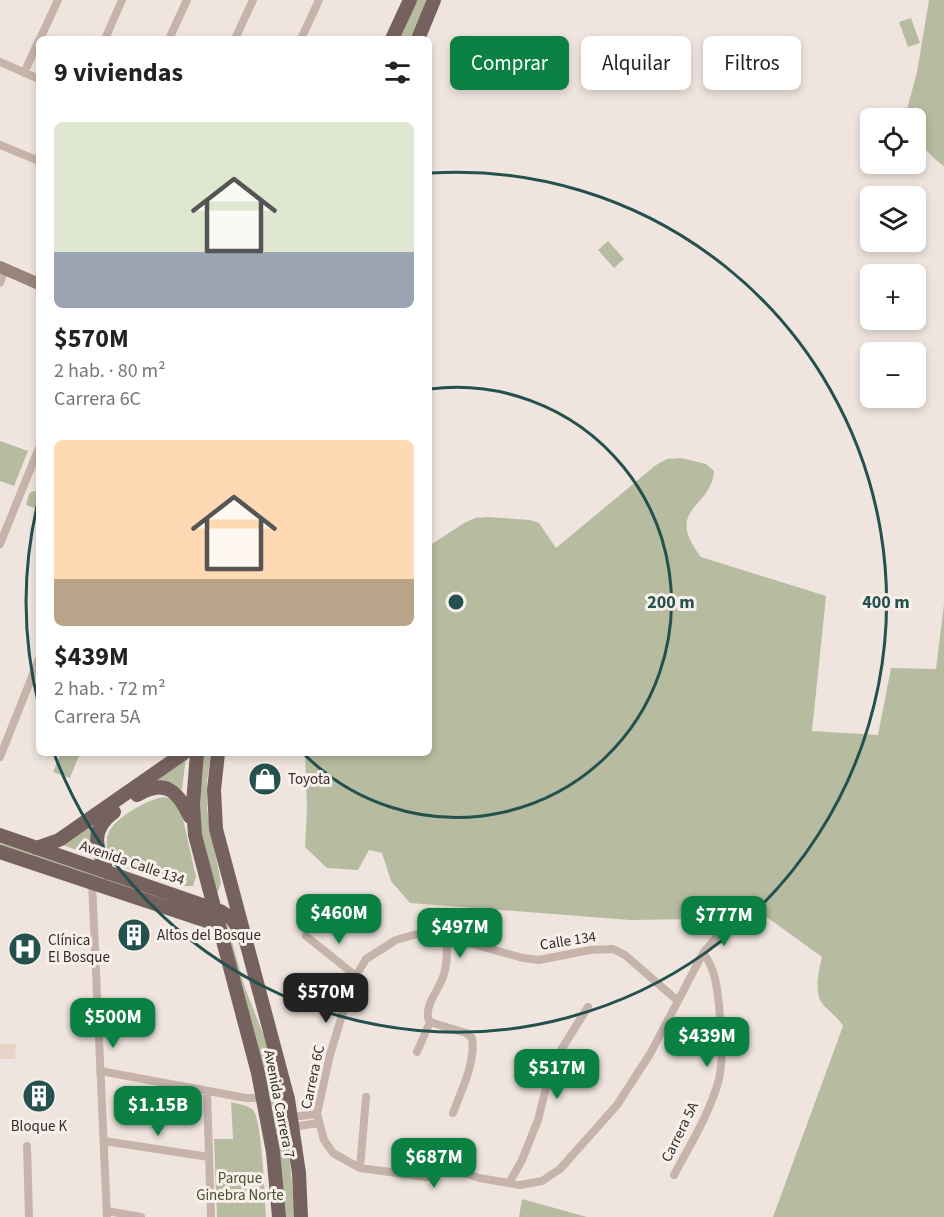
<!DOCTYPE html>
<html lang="es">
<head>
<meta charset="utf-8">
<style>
  :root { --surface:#fff; --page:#f6f6f6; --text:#222; --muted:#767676; --accent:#0b8043 }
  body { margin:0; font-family:"Source Sans 3",sans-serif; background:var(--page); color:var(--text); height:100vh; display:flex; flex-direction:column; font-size:22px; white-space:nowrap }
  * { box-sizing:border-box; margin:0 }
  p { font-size:20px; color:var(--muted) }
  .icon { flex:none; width:33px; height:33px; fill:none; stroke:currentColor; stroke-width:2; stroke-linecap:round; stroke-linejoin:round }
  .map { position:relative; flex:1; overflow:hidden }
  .drawer { position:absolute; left:36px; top:36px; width:396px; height:720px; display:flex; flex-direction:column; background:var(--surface); border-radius:9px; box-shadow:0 3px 9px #0003 }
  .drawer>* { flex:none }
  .top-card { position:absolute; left:450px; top:36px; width:404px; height:54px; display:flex; gap:12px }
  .controls { position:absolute; left:860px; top:108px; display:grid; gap:12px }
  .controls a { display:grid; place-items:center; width:66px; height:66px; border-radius:9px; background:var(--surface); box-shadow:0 3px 9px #0003; font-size:30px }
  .price { position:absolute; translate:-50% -51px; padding:0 14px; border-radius:12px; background:var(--accent); color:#fff; font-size:20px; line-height:39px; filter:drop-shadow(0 2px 3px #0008) }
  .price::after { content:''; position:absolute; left:50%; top:36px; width:18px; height:14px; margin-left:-9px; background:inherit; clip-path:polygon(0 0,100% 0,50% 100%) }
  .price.selected { background:#222; color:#fff }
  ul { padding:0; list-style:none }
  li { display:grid; align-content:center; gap:12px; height:318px; padding:0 18px }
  li span { display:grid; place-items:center; height:186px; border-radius:9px; color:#555 }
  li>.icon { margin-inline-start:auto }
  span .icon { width:108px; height:108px; fill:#fffc; stroke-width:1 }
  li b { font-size:26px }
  h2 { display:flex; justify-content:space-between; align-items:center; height:72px; padding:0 18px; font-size:26px }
  .pill { padding:0 21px; border-radius:9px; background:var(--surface); box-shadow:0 3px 9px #0003; font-size:21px; line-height:54px }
  .pill.selected { background:var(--accent); color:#fff }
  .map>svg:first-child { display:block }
</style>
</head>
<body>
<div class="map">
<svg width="944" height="1217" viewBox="0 0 944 1217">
  <rect width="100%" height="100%" fill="#efe5de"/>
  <path fill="#b7bca0" d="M 417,0 L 429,0 L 412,39 L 400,39 Z
    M 929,0 L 944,0 L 944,166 C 927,154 915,140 915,118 L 909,118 L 906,113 L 917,72 Z
    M 911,18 L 920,43 L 908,47 L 899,22 Z
    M 608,241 L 624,259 L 614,268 L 598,250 Z
    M 0,441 L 28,451 L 14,486 L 0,481 Z
    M 681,458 L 706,464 L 714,471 C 711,510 663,507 701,557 L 826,596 L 812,731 L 878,735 L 891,668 L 936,669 L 944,604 L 944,1217 L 773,1217 L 843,1026 C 837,1016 825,1009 820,1000 C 815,989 819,968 822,957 L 768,918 L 630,920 L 410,903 L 391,881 L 382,853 L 369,850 L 358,870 L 327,868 L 305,847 L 307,808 L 305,753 L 429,753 L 429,546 L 464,523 L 475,518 L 488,517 L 530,520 L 539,523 L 556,548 L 656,465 L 667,459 Z
    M 33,491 L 37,492 L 39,497 L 35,508 L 26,505 L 29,494 Z
    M 61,753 L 80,753 L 70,778 L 53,772 Z
    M 201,753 L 211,753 L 207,782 L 207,809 L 221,883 L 217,894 L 198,825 Z
    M 186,757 L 182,790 L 172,783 L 151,782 Z
    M 164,797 L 174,800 L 181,810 L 196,877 L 193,886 L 184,886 L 113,864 C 108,854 104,843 109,832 C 116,817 148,799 164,797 Z
    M 100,818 L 92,834 L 92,855 L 59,844 Z
    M 0,838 L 197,908 L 198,914 L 0,847 Z
    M 227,924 L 245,988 L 275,1064 L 288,1139 L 295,1217 L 282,1217 L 224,925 Z
    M 231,1102 C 238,1104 248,1105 253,1110 C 262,1119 265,1200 266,1217 L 217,1217 L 214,1139 L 233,1139 Z
    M 522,1199 L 587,1217 L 519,1217 Z"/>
  <path fill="#e5d4c7" d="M 0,1044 L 16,1044 L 15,1059 L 0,1059 Z"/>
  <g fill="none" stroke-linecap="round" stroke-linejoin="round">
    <path stroke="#c6b4ab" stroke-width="8" d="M 40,39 L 58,0
      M 105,39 L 122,0
      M 169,39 L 187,0
      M 235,39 L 253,0
      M 301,39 L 319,0
      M 0,62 L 39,79
      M 24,73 L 39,40
      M 0,145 L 39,161
      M 0,283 L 5,269
      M 0,544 L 39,448
      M 0,757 L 39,659
      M 92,883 L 107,1217
      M 306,936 L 356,976
      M 678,1001 L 625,955 L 613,949 L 590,950 L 539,960 L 523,958 L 447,937 L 417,934 L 396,940 L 366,959 L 356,976 L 349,992 L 330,1055 L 317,1114 L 324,1140 L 333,1153 L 360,1168 L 427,1177 L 455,1169 L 479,1178 L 509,1183 L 520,1185 L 542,1181 L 560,1169 L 617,1105 L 650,1054 L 678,1001 L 703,953 L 720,933 L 736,928
      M 430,1022 L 466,1033 L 472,1038 C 476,1062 461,1091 453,1113
      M 417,1052 L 430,1022 L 428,1018 C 426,1003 438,991 443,977 C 448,964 447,950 447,937
      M 100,1071 L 246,1098 L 263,1098
      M 207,1092 L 211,1217
      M 292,1117 L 317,1114
      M 293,1127 L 318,1123
      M 104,1141 L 209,1157
      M 27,1146 L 29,1217
      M 360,1168 L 366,1097
      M 674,1175 C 690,1145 710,1113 719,1079 C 724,1055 721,1029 719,1005 C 717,986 715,968 703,953
      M 509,1183 L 522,1160 L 538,1120 L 547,1084 L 561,1050 L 588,1007
      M 107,1211 L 141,1217"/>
    <path stroke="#99837d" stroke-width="12" d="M 0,267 L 39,284"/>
    <path stroke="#75615d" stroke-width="14" d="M 392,39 L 410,0
      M 418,39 L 434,0
      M 197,753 L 193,804 L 195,835 L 258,1073 L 273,1152 L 279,1217
      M 218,753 L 214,790 L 216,829 L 288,1099 L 299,1173 L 301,1217
      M 137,795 C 165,778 178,791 190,817
      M 0,835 L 220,911 L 231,918 L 239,929
      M 36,848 L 59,840 L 184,753
      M 0,852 L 219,925
      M 108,873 C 96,848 89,830 114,812"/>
  </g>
  <g fill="none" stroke="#24514e" stroke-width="3">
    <path d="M430 389A215 215 0 1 1 304 754"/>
    <path d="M39 706A430 430 0 0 1 39 498M430 173A430 430 0 1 1 55 756"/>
  </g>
  <defs>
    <symbol id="shop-disc" viewBox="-11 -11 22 22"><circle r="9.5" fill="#24514e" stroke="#f7efea"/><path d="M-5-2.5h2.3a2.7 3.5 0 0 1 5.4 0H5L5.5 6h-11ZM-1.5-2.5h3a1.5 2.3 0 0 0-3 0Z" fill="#fff"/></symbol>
    <symbol id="building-disc" viewBox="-11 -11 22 22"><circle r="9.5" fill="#24514e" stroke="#f7efea"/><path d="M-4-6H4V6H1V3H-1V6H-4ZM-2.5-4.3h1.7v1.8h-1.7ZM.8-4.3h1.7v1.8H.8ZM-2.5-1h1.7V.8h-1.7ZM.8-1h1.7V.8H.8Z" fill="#fff"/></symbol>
    <symbol id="hospital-disc" viewBox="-11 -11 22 22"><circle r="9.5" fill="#24514e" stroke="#f7efea"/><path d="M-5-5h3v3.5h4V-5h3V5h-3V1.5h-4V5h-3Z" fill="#fff"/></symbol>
  </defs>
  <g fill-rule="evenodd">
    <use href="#shop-disc" x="246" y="760" width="38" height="38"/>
    <use href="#building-disc" x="115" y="916" width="38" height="38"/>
    <use href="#hospital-disc" x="6" y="930" width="38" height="38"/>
    <use href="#building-disc" x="20" y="1077" width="38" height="38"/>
  </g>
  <g text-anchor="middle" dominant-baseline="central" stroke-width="6" stroke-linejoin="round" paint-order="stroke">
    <g font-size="15" fill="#352b29" stroke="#f7efea" text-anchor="start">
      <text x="288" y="779">Toyota</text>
      <text x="157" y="935">Altos del Bosque</text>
      <text x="48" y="940">Clínica<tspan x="48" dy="17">El Bosque</tspan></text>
      <text x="39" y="1126" text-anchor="middle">Bloque K</text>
    </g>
    <g font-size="15" fill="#352b29" stroke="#f7efea">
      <text transform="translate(132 863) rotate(19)">Avenida Calle 134</text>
      <text transform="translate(568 941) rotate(-9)">Calle 134</text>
      <text transform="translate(313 1077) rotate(-78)">Carrera 6C</text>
      <text transform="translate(279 1104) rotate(79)">Avenida Carrera 7</text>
      <text transform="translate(680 1132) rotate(-64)">Carrera 5A</text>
    </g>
    <g font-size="15" fill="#495030" stroke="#f7efea">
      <text x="240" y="1178">Parque<tspan x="240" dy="17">Ginebra Norte</tspan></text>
    </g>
  </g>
  <circle cx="456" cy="602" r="9" fill="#24514e" stroke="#f7efea" stroke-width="3"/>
  <g font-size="18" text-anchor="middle" font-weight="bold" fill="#24514e" stroke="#f7efea" stroke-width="6" stroke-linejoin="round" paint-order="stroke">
    <text x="671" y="608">200 m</text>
    <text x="886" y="608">400 m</text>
  </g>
</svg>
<div class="controls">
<a><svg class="icon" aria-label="locate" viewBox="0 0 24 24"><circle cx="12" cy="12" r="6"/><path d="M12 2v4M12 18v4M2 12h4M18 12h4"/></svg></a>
<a><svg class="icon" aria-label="layers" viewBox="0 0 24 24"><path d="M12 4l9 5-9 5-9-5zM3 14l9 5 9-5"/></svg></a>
<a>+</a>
<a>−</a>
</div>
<b class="price" style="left:339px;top:945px">$460M</b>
<b class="price" style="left:724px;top:947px">$777M</b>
<b class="price" style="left:460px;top:959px">$497M</b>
<b class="price selected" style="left:326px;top:1024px">$570M</b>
<b class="price" style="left:113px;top:1049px">$500M</b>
<b class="price" style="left:707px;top:1068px">$439M</b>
<b class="price" style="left:557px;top:1100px">$517M</b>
<b class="price" style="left:158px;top:1137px">$1.15B</b>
<b class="price" style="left:434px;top:1189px">$687M</b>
<div class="top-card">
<a class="pill selected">Comprar</a>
<a class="pill">Alquilar</a>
<a class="pill">Filtros</a>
</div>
<section class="drawer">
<h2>9 viviendas<svg class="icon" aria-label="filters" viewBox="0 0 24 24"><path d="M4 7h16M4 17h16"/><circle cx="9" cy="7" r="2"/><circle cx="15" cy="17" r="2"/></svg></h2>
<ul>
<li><span style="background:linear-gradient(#dfe7d0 70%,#9aa5b1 0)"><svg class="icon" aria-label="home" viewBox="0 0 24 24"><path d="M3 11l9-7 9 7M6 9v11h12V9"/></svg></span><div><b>$570M</b><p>2 hab. · 80 m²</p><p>Carrera 6C</p></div></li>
<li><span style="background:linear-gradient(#ffd9b3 75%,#b9a48a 0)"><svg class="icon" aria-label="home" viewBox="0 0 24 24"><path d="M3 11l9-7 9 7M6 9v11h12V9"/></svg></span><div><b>$439M</b><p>2 hab. · 72 m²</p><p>Carrera 5A</p></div></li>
</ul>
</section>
</div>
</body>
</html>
